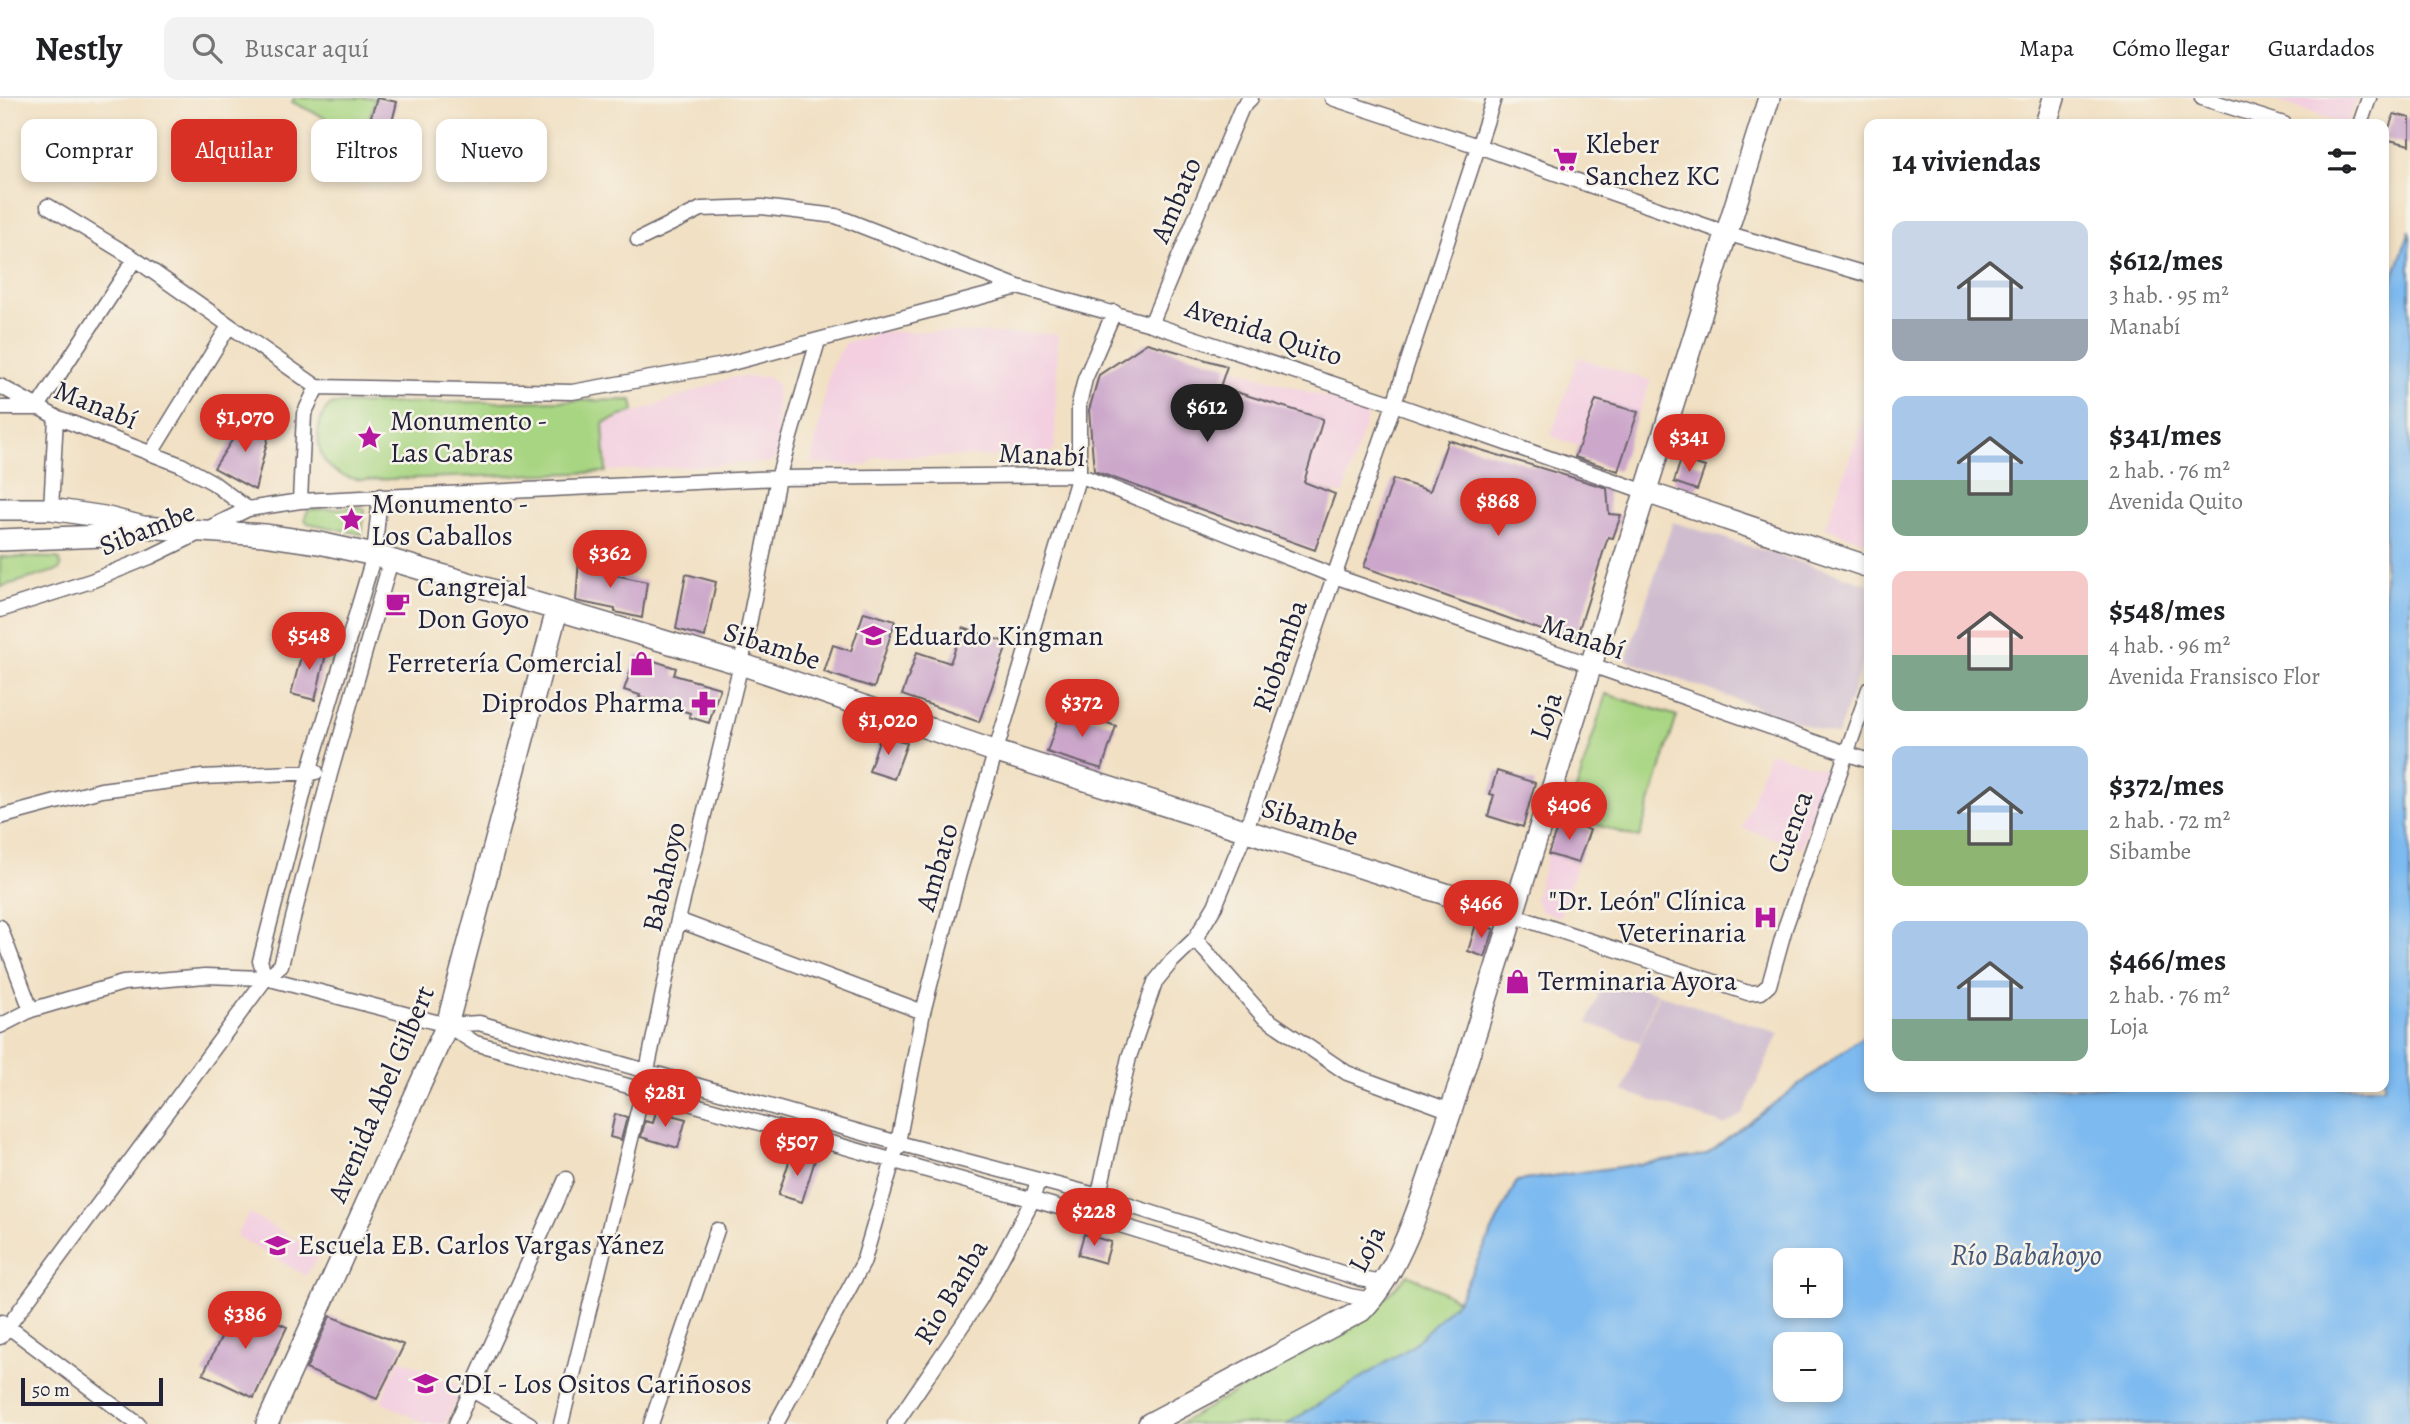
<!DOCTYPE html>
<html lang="es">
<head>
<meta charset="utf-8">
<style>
  :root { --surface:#fff; --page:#f2f2f2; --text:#202124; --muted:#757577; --line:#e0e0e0; --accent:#d93025 }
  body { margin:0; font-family:Alegreya,serif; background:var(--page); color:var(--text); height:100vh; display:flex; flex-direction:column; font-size:26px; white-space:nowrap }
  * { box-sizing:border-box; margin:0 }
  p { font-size:23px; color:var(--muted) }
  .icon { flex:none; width:38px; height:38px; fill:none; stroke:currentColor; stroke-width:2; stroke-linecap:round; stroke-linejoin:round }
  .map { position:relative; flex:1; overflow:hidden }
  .sheet { position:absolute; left:1864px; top:21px; width:525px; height:973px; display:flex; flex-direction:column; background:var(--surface); border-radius:14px; box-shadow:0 4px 10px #0003 }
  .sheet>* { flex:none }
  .hud { position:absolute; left:21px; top:21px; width:665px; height:63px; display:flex; gap:14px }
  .controls { position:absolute; left:1773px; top:1150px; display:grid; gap:14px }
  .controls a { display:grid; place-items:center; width:70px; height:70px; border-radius:14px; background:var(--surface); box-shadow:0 4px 10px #0003; font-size:35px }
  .scale { position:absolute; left:21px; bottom:18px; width:142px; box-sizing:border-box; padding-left:7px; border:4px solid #22223b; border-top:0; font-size:19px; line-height:24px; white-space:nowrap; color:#22223b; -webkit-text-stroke:5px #f7f3e8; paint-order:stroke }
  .price { position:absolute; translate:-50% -60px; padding:0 16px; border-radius:24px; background:var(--accent); color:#fff; font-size:23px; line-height:46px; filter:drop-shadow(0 2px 4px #0008) }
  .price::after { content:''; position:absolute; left:50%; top:42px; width:21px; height:16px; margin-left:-10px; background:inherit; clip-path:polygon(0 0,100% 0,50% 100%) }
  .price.selected { background:#222; color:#fff }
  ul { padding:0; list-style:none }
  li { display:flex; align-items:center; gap:21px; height:175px; padding:0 28px }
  li span { display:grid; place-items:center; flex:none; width:196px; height:140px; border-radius:14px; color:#555 }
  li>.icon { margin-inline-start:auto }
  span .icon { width:84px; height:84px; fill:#fffc; stroke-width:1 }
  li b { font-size:30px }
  h2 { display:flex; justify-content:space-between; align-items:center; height:84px; padding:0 28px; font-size:30px }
  .pill { padding:0 24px; border-radius:14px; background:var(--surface); box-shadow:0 4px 10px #0003; font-size:24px; line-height:63px }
  .pill.selected { background:var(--accent); color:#fff }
  header { display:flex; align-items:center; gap:42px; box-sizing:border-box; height:98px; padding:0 35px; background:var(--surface); border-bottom:2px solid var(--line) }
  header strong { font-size:33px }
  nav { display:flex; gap:38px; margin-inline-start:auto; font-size:24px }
  .search { width:490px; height:63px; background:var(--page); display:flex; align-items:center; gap:18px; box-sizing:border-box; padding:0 24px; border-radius:14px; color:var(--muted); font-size:26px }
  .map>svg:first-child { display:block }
</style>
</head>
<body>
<header>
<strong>Nestly</strong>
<div class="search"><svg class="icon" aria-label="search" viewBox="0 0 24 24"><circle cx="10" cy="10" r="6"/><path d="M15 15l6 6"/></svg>Buscar aquí</div>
<nav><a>Mapa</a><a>Cómo llegar</a><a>Guardados</a></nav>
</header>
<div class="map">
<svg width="2410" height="1326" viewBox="0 0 2410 1326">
  <rect width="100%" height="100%" fill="#f7f3e8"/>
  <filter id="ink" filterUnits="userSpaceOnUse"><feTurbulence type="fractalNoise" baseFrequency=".0143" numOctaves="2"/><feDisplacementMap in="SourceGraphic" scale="14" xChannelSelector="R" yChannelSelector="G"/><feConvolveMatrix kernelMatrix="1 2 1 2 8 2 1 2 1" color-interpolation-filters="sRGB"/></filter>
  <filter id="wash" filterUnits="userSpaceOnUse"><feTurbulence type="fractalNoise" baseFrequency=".00686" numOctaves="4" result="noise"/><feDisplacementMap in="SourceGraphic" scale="28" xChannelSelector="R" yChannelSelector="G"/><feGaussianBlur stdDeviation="1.57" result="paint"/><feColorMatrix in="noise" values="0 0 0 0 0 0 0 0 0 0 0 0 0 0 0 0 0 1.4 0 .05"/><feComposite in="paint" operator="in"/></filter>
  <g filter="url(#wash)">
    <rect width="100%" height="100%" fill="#f1e0c3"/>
    <path fill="#f3cfe0" d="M 2268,0 L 2357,0 L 2347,26 L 2344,26 Z
      M 877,233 L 1058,236 L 1055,350 L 1046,358 L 876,359 L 866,368 L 811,366 L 830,271 L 846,244 L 865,241 Z
      M 1578,259 L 1651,283 L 1639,315 L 1596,301 L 1578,348 L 1551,338 Z
      M 1227,268 L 1369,313 L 1343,397 L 1304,384 L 1324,321 L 1221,289 Z
      M 733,279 L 768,279 L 777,286 L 778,358 L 771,364 L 608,373 L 604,326 Z
      M 1869,305 L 1869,445 L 1825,430 Z
      M 1769,654 L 1827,672 L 1801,750 L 1742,730 Z
      M 1548,756 L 1577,766 L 1560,819 L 1541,813 L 1535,800 Z
      M 249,1115 L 320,1155 L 306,1178 L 236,1138 Z
      M 401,1261 L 462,1289 L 445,1326 L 426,1326 L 381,1304 L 389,1282 Z"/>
    <path fill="#cfbdcf" d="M 1673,424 L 1869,486 L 1869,546 L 1837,638 L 1626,562 Z
      M 1605,878 L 1657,895 L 1640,944 L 1588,925 Z
      M 1658,896 L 1779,935 L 1743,1016 L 1724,1027 L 1623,993 Z"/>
    <path fill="#a8d582" stroke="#657c5e" stroke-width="2" d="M 294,0 L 376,0 L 363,38 L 292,4 Z
      M 632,302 L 634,313 L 603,325 L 606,374 L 362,382 C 348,380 337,377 327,366 C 314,352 315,315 333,306 Z
      M 361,409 L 365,412 L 362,436 L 307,425 L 305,420 L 308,412 Z
      M 0,459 L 56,460 L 60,462 L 61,469 L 59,472 L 0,489 Z
      M 1606,596 L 1677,618 L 1639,740 L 1568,718 Z
      M 1408,1176 L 1458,1202 L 1445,1228 L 1287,1326 L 1179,1326 L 1367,1219 Z"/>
    <path fill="#7dbaf0" stroke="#506e96" stroke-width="2" fill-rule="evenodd" d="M 2410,132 L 2410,1326 L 1287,1326 L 1411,1249 L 1458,1202 L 1517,1083 L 1706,1057 L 1869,934 L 1869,989 L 2384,989 L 2384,206 ZM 1785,1162 L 1830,1162 L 1830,1208 L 1785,1208 ZM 1785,1246 L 1830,1246 L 1830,1292 L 1785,1292 Z"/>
    <g id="blocks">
      <path fill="#cca7cb" d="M 377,0 L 397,4 L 384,56 L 361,49 Z
        M 2394,16 L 2410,20 L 2410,47 L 2385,41 Z
        M 1147,245 L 1227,268 L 1220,289 L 1323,321 L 1304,384 L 1335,396 L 1315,452 L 1094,373 L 1089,312 L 1099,277 Z
        M 1596,302 L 1638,314 L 1618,373 L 1575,359 Z
        M 246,321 L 270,332 L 255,392 L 214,370 Z
        M 1448,342 L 1607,390 L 1609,416 L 1621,417 L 1613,440 L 1608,439 L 1575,544 L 1364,469 L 1393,381 L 1430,393 Z
        M 1681,361 L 1705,369 L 1697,392 L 1674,384 Z
        M 579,460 L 598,465 L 597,473 L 647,484 L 642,520 L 615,514 L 615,511 L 576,503 Z
        M 686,476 L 716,484 L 705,539 L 676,531 Z
        M 864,514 L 895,523 L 874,590 L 824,574 L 833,547 L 851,553 Z
        M 963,530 L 1008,545 L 979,624 L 902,597 L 917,554 L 950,565 Z
        M 304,547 L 327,552 L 315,602 L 291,596 Z
        M 636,557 L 676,570 L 674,577 L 720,590 L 709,625 L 689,619 L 690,615 L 639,599 L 640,597 L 624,592 Z
        M 1062,610 L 1116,628 L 1102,671 L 1047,654 Z
        M 881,636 L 907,645 L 894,681 L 869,673 Z
        M 1497,673 L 1535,685 L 1523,729 L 1488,718 L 1494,697 L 1490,696 Z
        M 1560,722 L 1590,732 L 1578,765 L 1548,756 Z
        M 1476,826 L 1494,831 L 1485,859 L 1468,853 Z
        M 656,1013 L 686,1021 L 678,1050 L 641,1039 L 645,1023 L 653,1025 Z
        M 615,1016 L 627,1019 L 621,1042 L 610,1039 Z
        M 792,1055 L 815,1062 L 802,1104 L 778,1097 Z
        M 1084,1136 L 1111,1144 L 1105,1165 L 1078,1157 Z
        M 237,1207 L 287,1229 L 254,1300 L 203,1276 Z
        M 330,1218 L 404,1247 L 377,1301 L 306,1271 Z"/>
    </g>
  </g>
  <g filter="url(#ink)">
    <use href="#blocks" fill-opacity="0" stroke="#6a646b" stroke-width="2"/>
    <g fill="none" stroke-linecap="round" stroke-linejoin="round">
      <defs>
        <path id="street" d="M 1332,0 L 1478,48 L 1726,135 L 1869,177
          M 2202,0 L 2284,26
          M 2360,26 L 2369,0
          M 48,108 L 135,161 L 317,289
          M 638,142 L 701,111 L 762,109 L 836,118 L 1018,189 L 1151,226 L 1394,306 L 1646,394
          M 1151,226 L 1242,9 L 1251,0
          M 0,288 L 56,319 L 181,367 L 212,384 L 248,411
          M 0,310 L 37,310 L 135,161
          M 151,355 L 229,228
          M 300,403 L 304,316 L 317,289 L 572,294 L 724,267 L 1018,189
          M 51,411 L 56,319
          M 0,512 L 91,483 L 150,459 L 248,411 L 300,403 L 778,380 L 1079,377 L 1334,478 L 1869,663
          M 0,719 L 101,692 L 202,679 L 316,674
          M 1512,817 L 1748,895 L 1761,894 L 1769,887 L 1785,830 L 1869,591
          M 678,822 L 923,914
          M 0,829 L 31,912
          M 1195,841 L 1264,919 L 1347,975 L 1451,1013
          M 266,880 L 260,863 L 309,674 L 374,457 L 380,398
          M 447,927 L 475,945 L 1094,1119 L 1350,1198 L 1372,1202
          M 0,928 L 31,912 L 123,885 L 205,878 L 266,880 L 447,927 L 479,925 L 898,1045 L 1099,1098 L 1361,1181 L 1383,1185
          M 1094,1119 L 1129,959 L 1155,884 L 1172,863 L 1195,841 L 1215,808 L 1246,732 L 1394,306 L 1494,0
          M 2,1224 L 138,1326
          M 0,1239 L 266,880 L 281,867 L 330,676 L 391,462
          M 472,1292 L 530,1326
          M 456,1326 L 566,1081
          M 561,1326 L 643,992 L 678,822 L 741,566 L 778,380 L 818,243
          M 651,1326 L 717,1132
          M 776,1326 L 863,1165 L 898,1045 L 923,914 L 959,775 L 1079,377 L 1079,306 L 1085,281 L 1114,214
          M 895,1326 L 980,1201 L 1032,1103 L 1038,1082"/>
        <path id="secondary" d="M 2046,26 L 2054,0
          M 1646,394 L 1869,469
          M 0,411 L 51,411 L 104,419 L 143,429 L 264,437 L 319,445 L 374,457 L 741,566 L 997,654 L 1512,817
          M 0,442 L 103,438 L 137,430
          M 267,1326 L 447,927 L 557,512
          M 1149,1326 L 1361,1213 C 1407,1167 1429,1075 1451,1013 L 1769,0"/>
      </defs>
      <use href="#street" stroke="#6a646b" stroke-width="17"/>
      <use href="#secondary" stroke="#6a646b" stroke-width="24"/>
      <use href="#street" stroke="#fff" stroke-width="14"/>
      <use href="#secondary" stroke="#fff" stroke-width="21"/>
    </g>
  </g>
  <defs>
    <symbol id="supermarket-bare" viewBox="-9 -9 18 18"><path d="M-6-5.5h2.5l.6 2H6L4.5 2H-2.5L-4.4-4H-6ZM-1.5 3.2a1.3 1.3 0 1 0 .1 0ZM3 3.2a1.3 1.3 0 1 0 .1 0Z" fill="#b5179e" stroke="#f7f3e8" stroke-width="2.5" paint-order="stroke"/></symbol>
    <symbol id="sight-bare" viewBox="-9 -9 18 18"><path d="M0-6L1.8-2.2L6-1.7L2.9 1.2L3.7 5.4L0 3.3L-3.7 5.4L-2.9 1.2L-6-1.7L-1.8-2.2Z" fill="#b5179e" stroke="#f7f3e8" stroke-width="2.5" paint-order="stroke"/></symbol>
    <symbol id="cafe-bare" viewBox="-9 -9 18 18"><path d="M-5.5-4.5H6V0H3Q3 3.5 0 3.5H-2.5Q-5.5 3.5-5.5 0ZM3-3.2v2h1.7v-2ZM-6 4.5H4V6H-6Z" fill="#b5179e" stroke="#f7f3e8" stroke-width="2.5" paint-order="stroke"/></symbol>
    <symbol id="school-bare" viewBox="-9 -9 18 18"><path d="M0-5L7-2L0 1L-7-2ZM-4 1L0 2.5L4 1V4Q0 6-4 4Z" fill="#b5179e" stroke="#f7f3e8" stroke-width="2.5" paint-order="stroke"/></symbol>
    <symbol id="shop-bare" viewBox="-9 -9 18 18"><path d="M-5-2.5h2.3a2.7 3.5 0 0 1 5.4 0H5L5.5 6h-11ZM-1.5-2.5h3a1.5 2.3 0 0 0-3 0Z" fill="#b5179e" stroke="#f7f3e8" stroke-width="2.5" paint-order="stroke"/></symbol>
    <symbol id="pharmacy-bare" viewBox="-9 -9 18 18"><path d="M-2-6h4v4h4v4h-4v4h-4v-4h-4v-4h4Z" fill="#b5179e" stroke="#f7f3e8" stroke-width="2.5" paint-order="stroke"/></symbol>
    <symbol id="hospital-bare" viewBox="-9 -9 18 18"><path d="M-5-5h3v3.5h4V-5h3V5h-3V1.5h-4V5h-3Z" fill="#b5179e" stroke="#f7f3e8" stroke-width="2.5" paint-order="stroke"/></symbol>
  </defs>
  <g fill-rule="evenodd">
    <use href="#supermarket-bare" x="1548" y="44" width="35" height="35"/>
    <use href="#sight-bare" x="352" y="322" width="35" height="35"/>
    <use href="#sight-bare" x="334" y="404" width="35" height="35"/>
    <use href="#cafe-bare" x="380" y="488" width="35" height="35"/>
    <use href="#school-bare" x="856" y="520" width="35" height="35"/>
    <use href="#shop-bare" x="624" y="548" width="35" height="35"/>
    <use href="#pharmacy-bare" x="686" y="588" width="35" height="35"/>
    <use href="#hospital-bare" x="1748" y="802" width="35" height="35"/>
    <use href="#shop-bare" x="1500" y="866" width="35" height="35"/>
    <use href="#school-bare" x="260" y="1130" width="35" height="35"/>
    <use href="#school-bare" x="408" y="1268" width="35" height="35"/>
  </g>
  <g text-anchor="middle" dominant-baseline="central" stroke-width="5" stroke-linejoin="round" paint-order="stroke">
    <g font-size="28" fill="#22223b" stroke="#f7f3e8" text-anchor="start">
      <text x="1585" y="46">Kleber<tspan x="1585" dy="32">Sanchez KC</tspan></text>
      <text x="390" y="323">Monumento -<tspan x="390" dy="32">Las Cabras</tspan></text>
      <text x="371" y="406">Monumento -<tspan x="371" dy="32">Los Caballos</tspan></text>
      <text x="417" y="489">Cangrejal<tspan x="417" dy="32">Don Goyo</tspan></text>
      <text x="893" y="538">Eduardo Kingman</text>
      <text x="622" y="565" text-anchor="end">Ferretería Comercial</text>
      <text x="684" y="605" text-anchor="end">Diprodos Pharma</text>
      <text x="1746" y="803" text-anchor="end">"Dr. León" Clínica<tspan x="1746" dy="32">Veterinaria</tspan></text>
      <text x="1538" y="883">Terminaria Ayora</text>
      <text x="298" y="1147">Escuela EB. Carlos Vargas Yánez</text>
      <text x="445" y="1286">CDI - Los Ositos Cariñosos</text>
    </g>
    <g font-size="28" fill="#22223b" stroke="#f7f3e8">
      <text transform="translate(1176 102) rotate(-67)">Ambato</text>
      <text transform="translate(1264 234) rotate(18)">Avenida Quito</text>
      <text transform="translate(96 307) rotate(22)">Manabí</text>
      <text transform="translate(1042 357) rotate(3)">Manabí</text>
      <text transform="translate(147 431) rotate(-22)">Sibambe</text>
      <text transform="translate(1583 539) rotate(19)">Manabí</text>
      <text transform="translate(772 548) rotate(18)">Sibambe</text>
      <text transform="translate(1280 558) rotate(-71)">Riobamba</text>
      <text transform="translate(1546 618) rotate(-72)">Loja</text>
      <text transform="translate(1310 724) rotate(18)">Sibambe</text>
      <text transform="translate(1790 734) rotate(-70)">Cuenca</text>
      <text transform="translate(937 769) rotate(-74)">Ambato</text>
      <text transform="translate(664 779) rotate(-77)">Babahoyo</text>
      <text transform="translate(381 996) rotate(-67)">Avenida Abel Gilbert</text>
      <text transform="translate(1367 1151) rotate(-63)">Loja</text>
      <text transform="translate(951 1194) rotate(-59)">Rio Banba</text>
    </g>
    <g font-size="30" font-style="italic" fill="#42577a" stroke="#f7f3e8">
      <text x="2026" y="1157">Río Babahoyo</text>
    </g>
  </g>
</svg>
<div class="controls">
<a>+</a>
<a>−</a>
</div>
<div class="scale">50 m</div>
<b class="price selected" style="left:1207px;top:346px">$612</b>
<b class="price" style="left:245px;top:356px">$1,070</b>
<b class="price" style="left:1689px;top:376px">$341</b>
<b class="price" style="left:1498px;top:440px">$868</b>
<b class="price" style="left:610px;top:492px">$362</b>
<b class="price" style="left:309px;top:574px">$548</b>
<b class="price" style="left:1082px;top:641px">$372</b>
<b class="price" style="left:888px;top:659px">$1,020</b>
<b class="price" style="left:1569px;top:744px">$406</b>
<b class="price" style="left:1481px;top:842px">$466</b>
<b class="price" style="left:665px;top:1031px">$281</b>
<b class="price" style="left:797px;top:1080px">$507</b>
<b class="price" style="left:1094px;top:1150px">$228</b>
<b class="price" style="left:245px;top:1253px">$386</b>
<div class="hud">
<a class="pill">Comprar</a>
<a class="pill selected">Alquilar</a>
<a class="pill">Filtros</a>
<a class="pill">Nuevo</a>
</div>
<section class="sheet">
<h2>14 viviendas<svg class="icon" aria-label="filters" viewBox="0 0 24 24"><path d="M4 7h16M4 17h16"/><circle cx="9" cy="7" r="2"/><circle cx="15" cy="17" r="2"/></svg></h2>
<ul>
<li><span style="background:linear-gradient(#c9d6e8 70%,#9aa5b1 0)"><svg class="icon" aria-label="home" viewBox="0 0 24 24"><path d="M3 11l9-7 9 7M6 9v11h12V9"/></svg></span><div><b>$612/mes</b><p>3 hab. · 95 m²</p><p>Manabí</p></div></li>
<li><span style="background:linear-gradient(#a9c7e8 60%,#7fa58c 0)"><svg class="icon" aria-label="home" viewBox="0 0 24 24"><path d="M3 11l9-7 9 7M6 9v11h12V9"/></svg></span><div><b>$341/mes</b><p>2 hab. · 76 m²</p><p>Avenida Quito</p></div></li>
<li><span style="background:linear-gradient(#f6c9c9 60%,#7fa58c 0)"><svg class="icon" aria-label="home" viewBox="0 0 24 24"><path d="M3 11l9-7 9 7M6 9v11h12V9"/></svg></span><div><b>$548/mes</b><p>4 hab. · 96 m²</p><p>Avenida Fransisco Flor</p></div></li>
<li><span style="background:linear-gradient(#a9c7e8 60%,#8fb573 0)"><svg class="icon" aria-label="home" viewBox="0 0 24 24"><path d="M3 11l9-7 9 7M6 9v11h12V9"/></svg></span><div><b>$372/mes</b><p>2 hab. · 72 m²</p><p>Sibambe</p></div></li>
<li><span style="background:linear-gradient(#a9c7e8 70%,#7fa58c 0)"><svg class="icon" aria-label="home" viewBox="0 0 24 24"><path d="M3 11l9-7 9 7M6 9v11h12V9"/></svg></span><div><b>$466/mes</b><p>2 hab. · 76 m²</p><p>Loja</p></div></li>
</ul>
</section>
</div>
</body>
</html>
